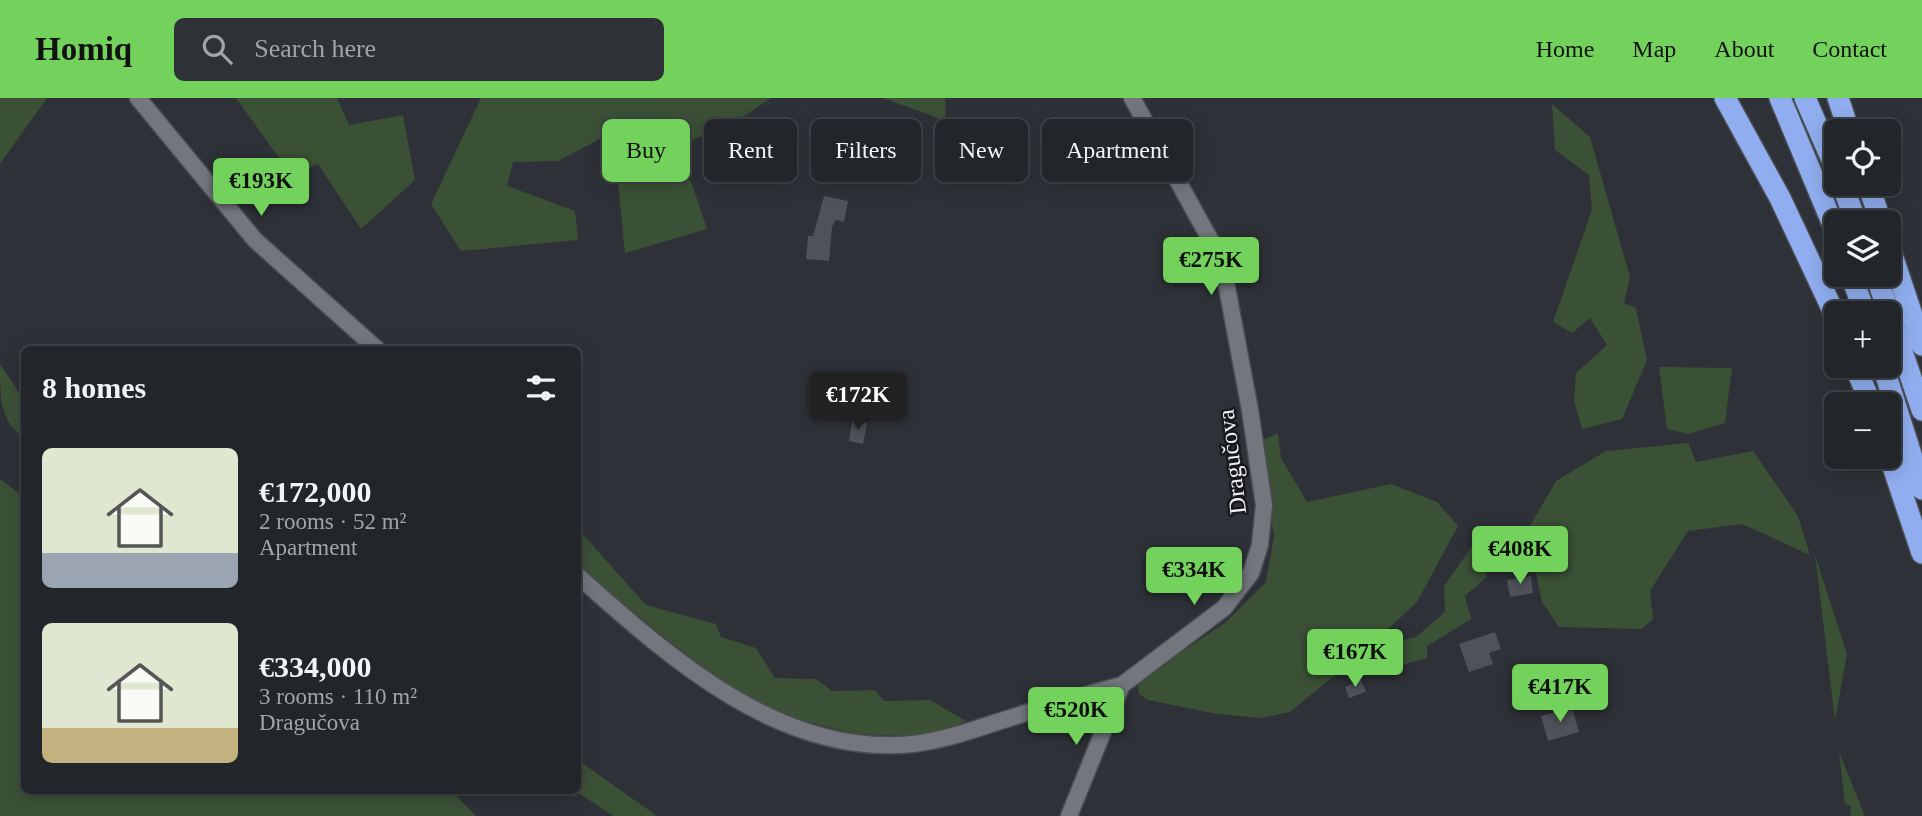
<!DOCTYPE html>
<html lang="en">
<head>
<meta charset="utf-8">
<style>
  :root { --surface:#222529; --page:#2e3135; --text:#f1f3f6; --muted:#a2a5a8; --line:#3f4246; --accent:#73d25c }
  body { margin:0; font-family:"Times New Roman",serif; background:var(--page); color:var(--text); height:100vh; display:flex; flex-direction:column; font-size:26px; white-space:nowrap }
  * { box-sizing:border-box; margin:0 }
  p { font-size:23px; color:var(--muted) }
  .icon { flex:none; width:38px; height:38px; fill:none; stroke:currentColor; stroke-width:2; stroke-linecap:round; stroke-linejoin:round }
  .map { position:relative; flex:1; overflow:hidden }
  .side { position:absolute; left:21px; top:248px; width:560px; height:448px; display:flex; flex-direction:column; background:var(--surface); border-radius:10px; box-shadow:0 4px 18px #0003,0 0 0 2px var(--line) }
  .side>* { flex:none }
  .top-card { position:absolute; left:602px; top:21px; width:665px; height:63px; display:flex; gap:14px }
  .buttons { position:absolute; left:1824px; top:21px; display:grid; gap:14px }
  .buttons a { display:grid; place-items:center; width:77px; height:77px; border-radius:10px; background:var(--surface); box-shadow:0 4px 18px #0003,0 0 0 2px var(--line); font-size:35px }
  .price { position:absolute; translate:-50% -60px; padding:0 16px; border-radius:7px; background:var(--accent); color:#111; font-size:23px; line-height:46px; filter:drop-shadow(0 2px 4px #0008) }
  .price::after { content:''; position:absolute; left:50%; top:42px; width:21px; height:16px; margin-left:-10px; background:inherit; clip-path:polygon(0 0,100% 0,50% 100%) }
  .price.on { background:#222; color:#fff }
  ul { padding:0; list-style:none }
  li { display:flex; align-items:center; gap:21px; height:175px; padding:0 21px }
  li span { display:grid; place-items:center; flex:none; width:196px; height:140px; border-radius:10px; color:#555 }
  li>.icon { margin-inline-start:auto }
  span .icon { width:84px; height:84px; fill:#fffc; stroke-width:1 }
  li b { font-size:30px }
  h2 { display:flex; justify-content:space-between; align-items:center; height:84px; padding:0 21px; font-size:30px }
  .tag { padding:0 24px; border-radius:10px; background:var(--surface); box-shadow:0 4px 18px #0003,0 0 0 2px var(--line); font-size:24px; line-height:63px }
  .tag.on { background:var(--accent); color:#111 }
  header { display:flex; align-items:center; gap:42px; box-sizing:border-box; height:98px; padding:0 35px; background:var(--accent); color:#111 }
  header strong { font-size:33px }
  nav { display:flex; gap:38px; margin-inline-start:auto; font-size:24px }
  .search { width:490px; height:63px; background:var(--page); display:flex; align-items:center; gap:18px; box-sizing:border-box; padding:0 24px; border-radius:10px; color:var(--muted); font-size:26px }
  .map>svg:first-child { display:block }
</style>
</head>
<body>
<header>
<strong>Homiq</strong>
<div class="search"><svg class="icon" aria-label="search" viewBox="0 0 24 24"><circle cx="10" cy="10" r="6"/><path d="M15 15l6 6"/></svg>Search here</div>
<nav><a>Home</a><a>Map</a><a>About</a><a>Contact</a></nav>
</header>
<div class="map">
<svg width="1922" height="718" viewBox="0 0 1922 718">
  <rect width="100%" height="100%" fill="#2e3137"/>
  <path fill="#3b5136" d="M 0,0 L 47,0 L 0,66 Z
    M 236,0 L 337,0 L 349,27 L 403,17 L 415,82 L 361,131 L 318,66 L 292,78 Z
    M 481,0 L 771,0 L 738,22 L 679,48 L 707,131 L 625,155 L 613,34 L 558,63 L 513,64 L 507,88 L 575,113 L 578,142 L 461,153 L 431,106 Z
    M 883,0 L 945,0 L 946,23 Z
    M 1552,6 L 1590,39 L 1630,179 L 1624,205 L 1636,210 L 1647,262 L 1622,321 L 1582,331 L 1574,303 L 1576,275 L 1607,247 L 1590,220 L 1572,235 L 1553,224 L 1592,112 L 1589,77 L 1555,52 Z
    M 0,266 L 24,302 L 24,340 C 0,323 0,300 0,266 Z
    M 1659,269 L 1732,270 L 1725,325 L 1688,336 L 1667,331 Z
    M 1278,335 L 1281,360 L 1307,404 L 1391,386 L 1437,404 L 1458,428 L 1417,504 L 1363,554 L 1290,614 L 1262,620 L 1217,616 L 1148,602 L 1139,596 L 1137,583 L 1225,525 L 1266,484 L 1274,438 L 1259,344 Z
    M 1688,345 L 1696,364 L 1753,353 L 1798,418 L 1810,457 L 1742,426 L 1688,433 L 1650,493 L 1653,521 L 1642,531 L 1559,529 L 1542,504 L 1527,433 L 1556,383 L 1606,353 Z
    M 0,381 L 24,399 L 24,693 L 452,693 L 476,718 L 0,718 Z
    M 578,431 L 646,507 L 716,526 L 721,539 L 756,550 L 775,580 L 816,581 L 832,593 L 875,592 L 884,603 L 930,602 L 966,623 L 930,639 L 854,636 L 790,619 L 731,593 L 578,469 Z
    M 1480,437 L 1487,479 L 1465,498 L 1471,521 L 1427,548 L 1427,560 L 1346,582 L 1391,545 L 1416,539 L 1445,514 L 1444,488 Z
    M 1815,457 L 1847,556 L 1835,622 Z
    M 1839,654 L 1865,718 L 1850,718 L 1851,708 L 1845,706 Z
    M 578,662 L 657,718 L 614,718 L 575,693 L 578,693 Z"/>
  <path fill="#4f5259" d="M 824,98 L 848,103 L 844,124 L 836,122 L 832,129 L 829,163 L 806,161 L 808,138 L 813,138 Z
    M 852,323 L 867,325 L 863,346 L 849,343 Z
    M 1531,478 L 1533,495 L 1510,499 L 1507,482 Z
    M 1495,534 L 1501,551 L 1489,555 L 1493,566 L 1469,574 L 1459,546 Z
    M 1361,582 L 1366,594 L 1349,600 L 1345,589 Z
    M 1572,609 L 1579,634 L 1548,643 L 1541,618 Z"/>
  <g fill="none" stroke-linecap="round" stroke-linejoin="round">
    <defs>
      <path id="minor" d="M 138,0 L 255,142 L 378,252
        M 578,478 C 669,559 781,660 913,646 C 947,642 978,630 1010,620 C 1047,608 1084,597 1122,587
        M 1069,718 L 1122,587 L 1224,510 L 1251,475 L 1260,447 L 1264,407 L 1250,312 L 1222,163 L 1132,0"/>
      <path id="highway" d="M 1725,0 L 1780,100 L 1836,219
        M 1780,0 L 1836,134
        M 1805,0 L 1836,71
        M 1838,0 L 1849,33
        M 1842,86 L 1856,124
        M 1868,86 L 1881,124
        M 1888,145 L 1922,247
        M 1851,177 L 1865,215
        M 1876,177 L 1922,312
        M 1855,268 L 1871,306
        M 1883,268 L 1922,391
        M 1888,354 L 1922,455"/>
    </defs>
    <use href="#minor" stroke="#4a4d53" stroke-width="19"/>
    <use href="#highway" stroke="#4a4d53" stroke-width="24"/>
    <use href="#minor" stroke="#73767d" stroke-width="16"/>
    <use href="#highway" stroke="#90aeef" stroke-width="21"/>
  </g>
  <g text-anchor="middle" dominant-baseline="central" stroke-width="5" stroke-linejoin="round" paint-order="stroke">
    <g font-size="24" fill="#eff1f6" stroke="#18191c">
      <text transform="translate(1232 364) rotate(-97)">Dragučova</text>
    </g>
  </g>
</svg>
<div class="buttons">
<a><svg class="icon" aria-label="locate" viewBox="0 0 24 24"><circle cx="12" cy="12" r="6"/><path d="M12 2v4M12 18v4M2 12h4M18 12h4"/></svg></a>
<a><svg class="icon" aria-label="layers" viewBox="0 0 24 24"><path d="M12 4l9 5-9 5-9-5zM3 14l9 5 9-5"/></svg></a>
<a>+</a>
<a>−</a>
</div>
<b class="price" style="left:261px;top:120px">€193K</b>
<b class="price" style="left:1211px;top:199px">€275K</b>
<b class="price on" style="left:858px;top:334px">€172K</b>
<b class="price" style="left:1520px;top:488px">€408K</b>
<b class="price" style="left:1194px;top:509px">€334K</b>
<b class="price" style="left:1355px;top:591px">€167K</b>
<b class="price" style="left:1560px;top:626px">€417K</b>
<b class="price" style="left:1076px;top:649px">€520K</b>
<div class="top-card">
<a class="tag on">Buy</a>
<a class="tag">Rent</a>
<a class="tag">Filters</a>
<a class="tag">New</a>
<a class="tag">Apartment</a>
</div>
<section class="side">
<h2>8 homes<svg class="icon" aria-label="filters" viewBox="0 0 24 24"><path d="M4 7h16M4 17h16"/><circle cx="9" cy="7" r="2"/><circle cx="15" cy="17" r="2"/></svg></h2>
<ul>
<li><span style="background:linear-gradient(#dfe7d0 75%,#9aa5b1 0)"><svg class="icon" aria-label="home" viewBox="0 0 24 24"><path d="M3 11l9-7 9 7M6 9v11h12V9"/></svg></span><div><b>€172,000</b><p>2 rooms · 52 m²</p><p>Apartment</p></div></li>
<li><span style="background:linear-gradient(#dfe7d0 75%,#c2b280 0)"><svg class="icon" aria-label="home" viewBox="0 0 24 24"><path d="M3 11l9-7 9 7M6 9v11h12V9"/></svg></span><div><b>€334,000</b><p>3 rooms · 110 m²</p><p>Dragučova</p></div></li>
</ul>
</section>
</div>
</body>
</html>
